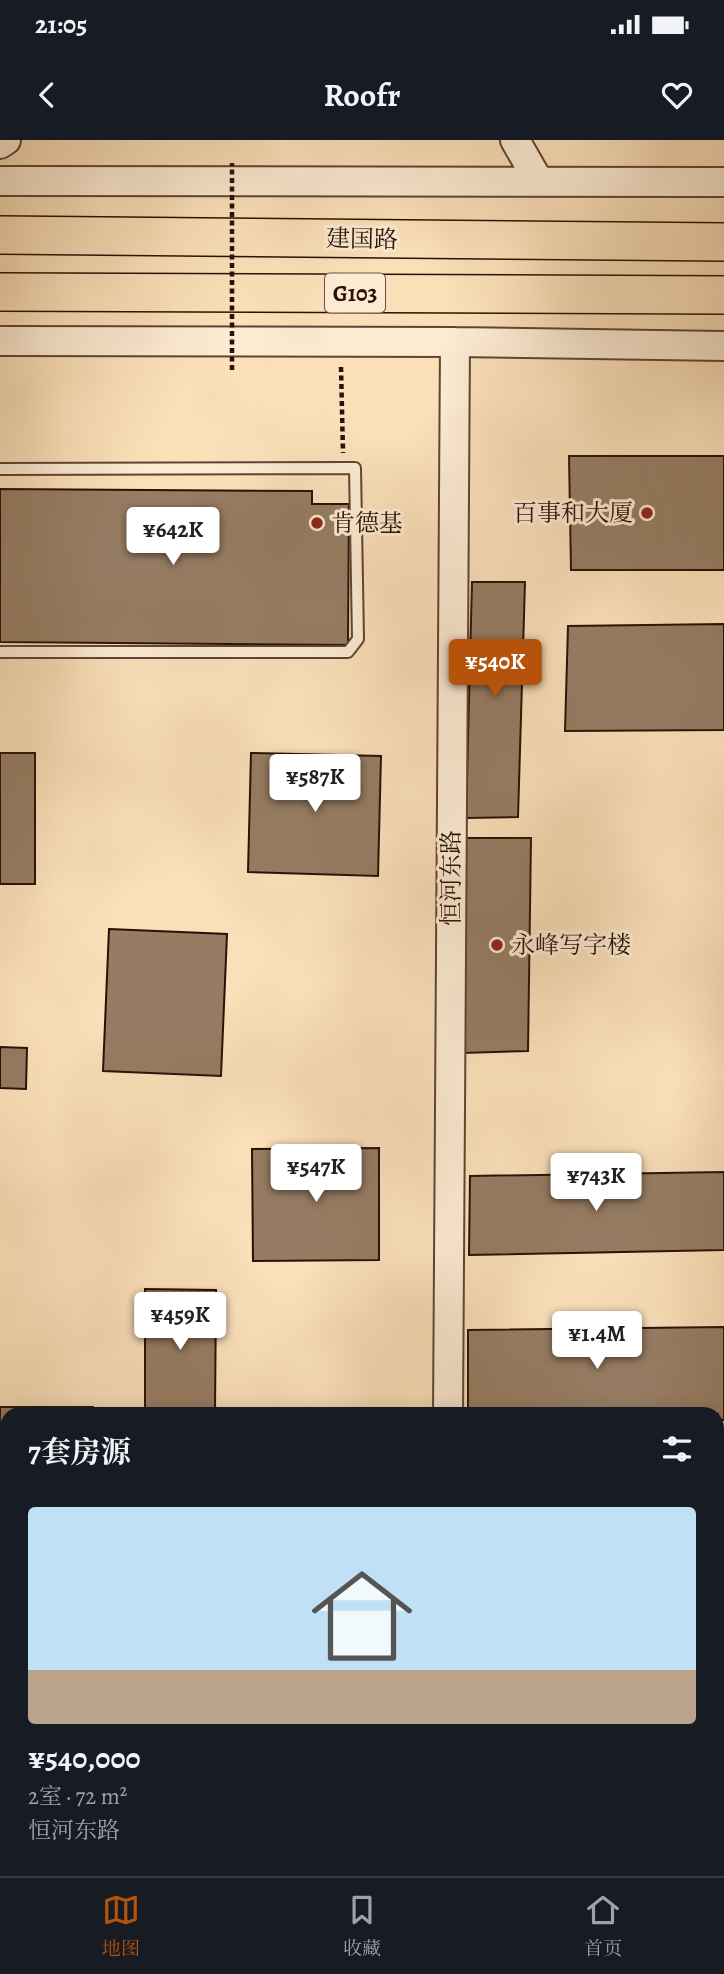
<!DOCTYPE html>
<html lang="zh">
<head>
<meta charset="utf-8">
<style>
  :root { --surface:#171b24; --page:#242831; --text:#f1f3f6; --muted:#9ea1a6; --line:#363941; --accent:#b45309 }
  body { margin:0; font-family:Alegreya,"Noto Serif SC",serif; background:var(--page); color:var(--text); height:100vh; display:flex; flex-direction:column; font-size:26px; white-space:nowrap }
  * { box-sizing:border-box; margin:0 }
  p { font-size:23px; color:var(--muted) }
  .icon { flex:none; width:38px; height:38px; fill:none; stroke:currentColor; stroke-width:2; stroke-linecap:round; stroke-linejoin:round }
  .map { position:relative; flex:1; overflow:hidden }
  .sheet { position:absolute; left:0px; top:1267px; width:724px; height:469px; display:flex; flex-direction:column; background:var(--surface); border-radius:21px 21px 0 0; box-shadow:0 4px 18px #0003 }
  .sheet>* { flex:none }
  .price { position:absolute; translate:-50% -60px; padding:0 16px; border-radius:7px; background:#fff; color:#222; font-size:23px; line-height:46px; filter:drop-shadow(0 2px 4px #0008) }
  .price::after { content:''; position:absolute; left:50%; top:42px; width:21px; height:16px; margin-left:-10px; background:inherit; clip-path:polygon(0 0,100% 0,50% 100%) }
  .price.active { background:var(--accent); color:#fff }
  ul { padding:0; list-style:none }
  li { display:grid; align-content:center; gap:14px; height:371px; padding:0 28px }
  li+li { border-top:2px solid var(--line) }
  li span { display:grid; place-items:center; height:217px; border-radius:7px; color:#555 }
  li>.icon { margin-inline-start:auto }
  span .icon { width:126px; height:126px; fill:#fffc; stroke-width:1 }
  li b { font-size:30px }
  h2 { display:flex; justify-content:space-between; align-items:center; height:84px; padding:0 28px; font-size:30px }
  .status { display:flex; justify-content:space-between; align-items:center; height:49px; padding:0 35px; background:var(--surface); direction:ltr }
  .status svg { height:19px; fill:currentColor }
  header { display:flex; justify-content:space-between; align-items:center; height:91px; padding:0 28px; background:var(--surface); font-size:32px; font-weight:700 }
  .tab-bar { display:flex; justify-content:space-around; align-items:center; height:98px; border-top:2px solid var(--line); background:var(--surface); font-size:19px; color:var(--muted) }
  .tab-bar a { display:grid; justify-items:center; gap:4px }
  .tab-bar .active { color:var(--accent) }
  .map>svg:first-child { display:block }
</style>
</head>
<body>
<div class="status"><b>21:05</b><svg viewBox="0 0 49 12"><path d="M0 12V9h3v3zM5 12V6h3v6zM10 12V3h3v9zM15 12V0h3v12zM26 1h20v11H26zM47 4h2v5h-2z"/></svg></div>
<header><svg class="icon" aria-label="back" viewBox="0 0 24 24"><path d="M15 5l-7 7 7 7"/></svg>Roofr<svg class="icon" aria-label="heart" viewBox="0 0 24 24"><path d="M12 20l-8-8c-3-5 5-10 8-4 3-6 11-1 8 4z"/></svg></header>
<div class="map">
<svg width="724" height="1736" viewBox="0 0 724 1736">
  <rect width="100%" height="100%" fill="#fadfb9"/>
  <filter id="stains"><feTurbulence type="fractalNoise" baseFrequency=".00286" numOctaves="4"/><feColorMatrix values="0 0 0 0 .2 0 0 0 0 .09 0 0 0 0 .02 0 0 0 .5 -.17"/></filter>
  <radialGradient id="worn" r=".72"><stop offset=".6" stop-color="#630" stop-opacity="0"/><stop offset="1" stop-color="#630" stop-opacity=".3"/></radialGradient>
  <path fill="#b3997c" stroke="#7c624d" stroke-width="2" d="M 718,1652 L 724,1652 L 724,1736 L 0,1736 L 0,1681 L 7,1680 L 7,1729 L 718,1729 Z"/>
  <path fill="#967c63" stroke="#2a1006" stroke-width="2" d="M 569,316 L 724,316 L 724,430 L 571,430 Z
    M 0,349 L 312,351 L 312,364 L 349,364 L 348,505 L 0,502 Z
    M 472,442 L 525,442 L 518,677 L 466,678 Z
    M 724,484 L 724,590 L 565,591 L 568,486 Z
    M 0,613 L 35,613 L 35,744 L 0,744 Z
    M 251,613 L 381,616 L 378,736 L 248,732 Z
    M 464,698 L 531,698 L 528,911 L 463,913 Z
    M 109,789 L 227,794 L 221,936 L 103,931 Z
    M 0,907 L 27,908 L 26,949 L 0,948 Z
    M 379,1008 L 379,1120 L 253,1121 L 252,1009 Z
    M 724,1032 L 724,1110 L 469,1115 L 470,1036 Z
    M 145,1149 L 216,1150 L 215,1274 L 145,1274 Z
    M 724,1187 L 724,1280 L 718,1280 L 718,1274 L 468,1274 L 468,1190 Z
    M 0,1267 L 93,1267 L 93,1274 L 7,1274 L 7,1337 L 0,1337 Z
    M 718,1346 L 724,1346 L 724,1425 L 718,1425 Z"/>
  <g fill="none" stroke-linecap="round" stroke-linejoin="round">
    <defs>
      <path id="service" d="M 0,329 L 355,328 L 358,499 L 348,512 L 0,512"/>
      <path id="pedestrian" d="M 424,1729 L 425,1736"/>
      <path id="tertiary" d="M 515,0 L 539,42
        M 0,4 L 6,0
        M 0,41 L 724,42
        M 0,201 L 455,202 L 724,206
        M 448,1274 L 455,202"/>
      <path id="trunk" d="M 0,95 L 724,102
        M 0,152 L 724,155
        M 720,1467 L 724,1468
        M 718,1507 L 724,1507
        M 0,1512 L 7,1511
        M 718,1563 L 724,1563
        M 0,1581 L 7,1580"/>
    </defs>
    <use href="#service" stroke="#5e4433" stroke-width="14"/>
    <use href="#pedestrian" stroke="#5e4433" stroke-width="19"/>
    <use href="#tertiary" stroke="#5e4433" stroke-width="32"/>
    <use href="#trunk" stroke="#2a1006" stroke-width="40"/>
    <path stroke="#2a1006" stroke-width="4.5" stroke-dasharray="5 3.5" stroke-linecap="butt" d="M 341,227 L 343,313"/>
    <use href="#service" stroke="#fcead2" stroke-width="10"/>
    <use href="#pedestrian" stroke="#fcead2" stroke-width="16"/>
    <use href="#tertiary" stroke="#fcead2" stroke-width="28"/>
    <use href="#trunk" stroke="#fadfb9" stroke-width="37"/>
    <path stroke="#2a1006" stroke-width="4.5" stroke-dasharray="5 3.5" stroke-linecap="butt" d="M 232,230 L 232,23"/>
  </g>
  <g fill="#8f2418" stroke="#fcead2" stroke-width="2.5">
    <circle cx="647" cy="373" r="7"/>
    <circle cx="317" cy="383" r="7"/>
    <circle cx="497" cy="805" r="7"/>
  </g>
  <g text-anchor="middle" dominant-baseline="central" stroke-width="6" stroke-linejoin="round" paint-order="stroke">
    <rect fill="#fcead2" stroke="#695143" stroke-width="2" x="325" y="133.5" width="60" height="39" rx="5"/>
    <g font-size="23" font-weight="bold" fill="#2a1006">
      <text x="355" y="153">G103</text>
    </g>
    <g font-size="24" fill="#2a1006" stroke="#fcead2">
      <text transform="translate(362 99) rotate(1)">建国路</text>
      <text transform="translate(451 738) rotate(-90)">恒河东路</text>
    </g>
    <g font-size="24" fill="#2a1006" stroke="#fcead2" text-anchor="start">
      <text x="633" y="373" text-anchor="end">百事和大厦</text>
      <text x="331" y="383">肯德基</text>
      <text x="511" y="805">永峰写字楼</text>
    </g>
  </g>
  <rect width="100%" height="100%" filter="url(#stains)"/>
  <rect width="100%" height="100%" fill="url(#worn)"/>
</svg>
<b class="price" style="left:173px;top:427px">¥642K</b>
<b class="price active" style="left:495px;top:559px">¥540K</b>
<b class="price" style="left:315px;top:674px">¥587K</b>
<b class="price" style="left:316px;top:1064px">¥547K</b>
<b class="price" style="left:596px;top:1073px">¥743K</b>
<b class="price" style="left:180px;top:1212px">¥459K</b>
<b class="price" style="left:597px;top:1231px">¥1.4M</b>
<section class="sheet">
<h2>7套房源<svg class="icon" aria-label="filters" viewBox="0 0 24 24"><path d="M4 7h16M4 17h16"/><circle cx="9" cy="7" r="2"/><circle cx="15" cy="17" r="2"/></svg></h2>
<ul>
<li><span style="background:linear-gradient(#bfe0f5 75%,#b9a48a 0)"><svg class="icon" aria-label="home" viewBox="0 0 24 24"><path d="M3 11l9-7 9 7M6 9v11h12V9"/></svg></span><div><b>¥540,000</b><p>2室 · 72 m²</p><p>恒河东路</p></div></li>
</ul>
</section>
</div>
<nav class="tab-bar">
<a class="active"><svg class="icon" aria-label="map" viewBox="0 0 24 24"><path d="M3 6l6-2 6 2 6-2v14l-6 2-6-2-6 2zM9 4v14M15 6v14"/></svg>地图</a>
<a><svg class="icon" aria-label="saved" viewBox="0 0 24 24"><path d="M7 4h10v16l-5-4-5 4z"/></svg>收藏</a>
<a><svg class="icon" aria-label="home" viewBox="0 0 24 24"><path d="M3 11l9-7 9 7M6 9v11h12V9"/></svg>首页</a>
</nav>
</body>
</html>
